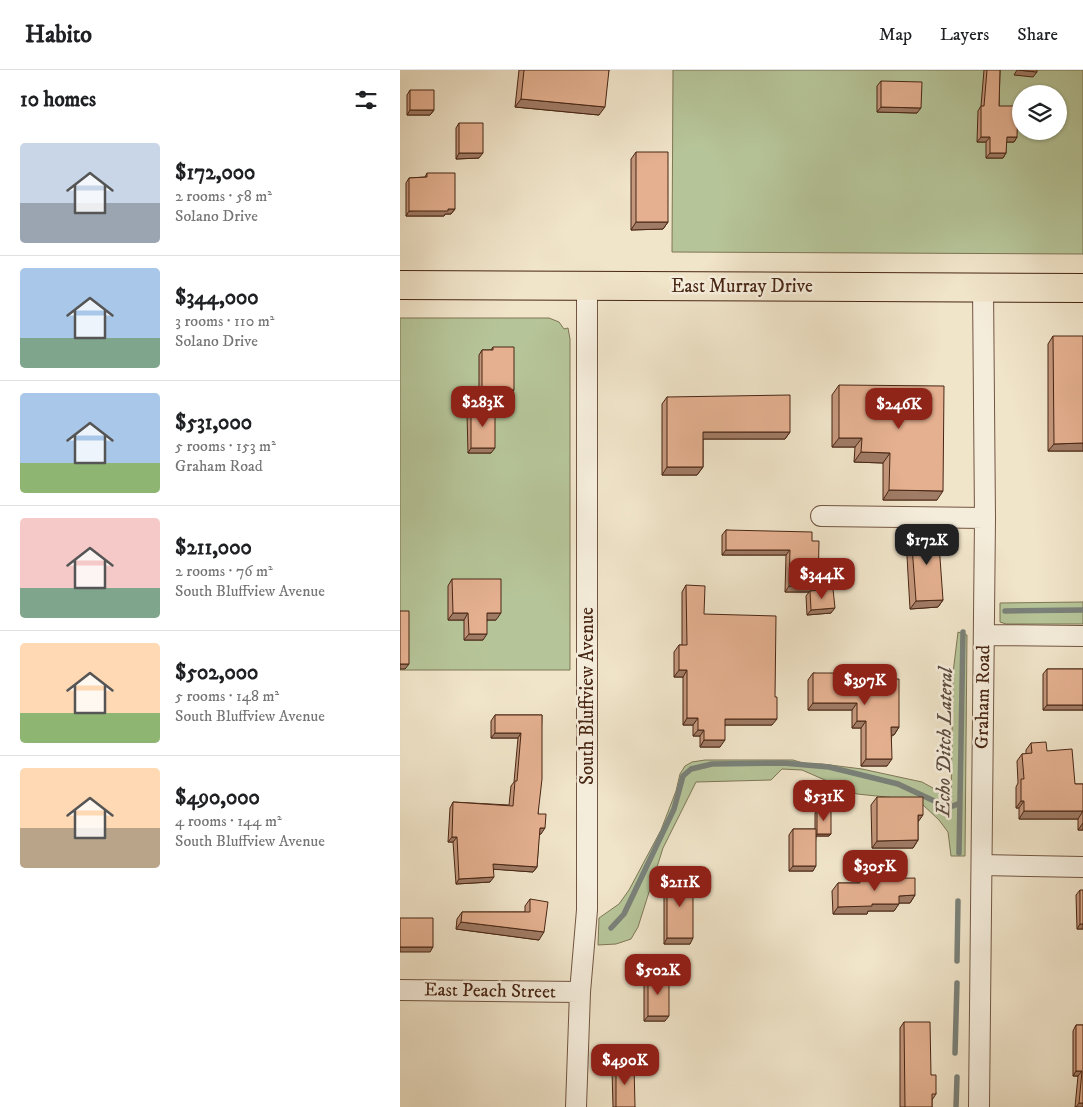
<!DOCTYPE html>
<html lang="en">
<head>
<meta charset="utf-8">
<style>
  :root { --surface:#fff; --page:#f2f2f2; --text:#202124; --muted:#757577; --line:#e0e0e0; --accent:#8f2418 }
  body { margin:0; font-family:"IM FELL DW Pica",serif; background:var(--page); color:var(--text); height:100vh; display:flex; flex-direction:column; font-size:19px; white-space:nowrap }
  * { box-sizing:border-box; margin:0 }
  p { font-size:16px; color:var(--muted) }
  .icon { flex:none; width:28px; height:28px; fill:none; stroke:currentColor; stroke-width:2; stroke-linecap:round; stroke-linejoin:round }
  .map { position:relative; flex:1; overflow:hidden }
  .details { display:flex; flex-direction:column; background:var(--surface); width:400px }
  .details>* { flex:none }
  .tools { position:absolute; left:612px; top:15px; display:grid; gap:10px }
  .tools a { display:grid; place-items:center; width:55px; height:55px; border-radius:50%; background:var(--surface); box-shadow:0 1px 4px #0004; font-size:25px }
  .price { position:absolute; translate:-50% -42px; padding:0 11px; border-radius:10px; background:var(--accent); color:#fff; font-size:16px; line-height:32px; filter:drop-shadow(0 1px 2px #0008) }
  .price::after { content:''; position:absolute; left:50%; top:30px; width:15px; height:11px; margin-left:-8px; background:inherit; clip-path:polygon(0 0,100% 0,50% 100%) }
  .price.on { background:#222; color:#fff }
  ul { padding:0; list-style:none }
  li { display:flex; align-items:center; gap:15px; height:125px; padding:0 20px }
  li+li { border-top:1px solid var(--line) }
  li span { display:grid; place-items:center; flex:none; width:140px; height:100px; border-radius:5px; color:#555 }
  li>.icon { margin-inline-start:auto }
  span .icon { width:60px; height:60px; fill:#fffc; stroke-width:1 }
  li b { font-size:21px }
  h2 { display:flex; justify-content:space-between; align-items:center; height:60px; padding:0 20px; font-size:21px }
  header { display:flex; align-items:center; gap:30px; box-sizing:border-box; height:70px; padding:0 25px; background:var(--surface); border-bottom:1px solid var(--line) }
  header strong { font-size:24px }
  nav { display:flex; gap:28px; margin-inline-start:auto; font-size:18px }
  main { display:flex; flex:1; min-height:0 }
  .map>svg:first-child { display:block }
</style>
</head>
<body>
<header>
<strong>Habito</strong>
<nav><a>Map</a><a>Layers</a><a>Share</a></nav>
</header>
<main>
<section class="details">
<h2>10 homes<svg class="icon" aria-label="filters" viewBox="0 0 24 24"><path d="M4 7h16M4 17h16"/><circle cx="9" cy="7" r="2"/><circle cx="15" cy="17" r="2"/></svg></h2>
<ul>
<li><span style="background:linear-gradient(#c9d6e8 60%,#9aa5b1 0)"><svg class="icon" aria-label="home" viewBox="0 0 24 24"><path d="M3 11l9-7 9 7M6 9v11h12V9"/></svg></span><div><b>$172,000</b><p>2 rooms · 58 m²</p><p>Solano Drive</p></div></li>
<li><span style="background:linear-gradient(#a9c7e8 70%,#7fa58c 0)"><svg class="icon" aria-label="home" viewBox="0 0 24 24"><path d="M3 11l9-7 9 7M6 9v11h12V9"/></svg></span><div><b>$344,000</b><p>3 rooms · 110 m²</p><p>Solano Drive</p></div></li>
<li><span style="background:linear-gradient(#a9c7e8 70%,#8fb573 0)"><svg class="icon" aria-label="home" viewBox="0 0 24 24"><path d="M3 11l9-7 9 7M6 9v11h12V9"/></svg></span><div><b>$531,000</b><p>5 rooms · 153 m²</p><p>Graham Road</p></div></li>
<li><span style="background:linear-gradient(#f6c9c9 70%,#7fa58c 0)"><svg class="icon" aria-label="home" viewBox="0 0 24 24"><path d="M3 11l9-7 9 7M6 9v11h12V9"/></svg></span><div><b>$211,000</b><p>2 rooms · 76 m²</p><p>South Bluffview Avenue</p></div></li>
<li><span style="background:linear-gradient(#ffd9b3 70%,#8fb573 0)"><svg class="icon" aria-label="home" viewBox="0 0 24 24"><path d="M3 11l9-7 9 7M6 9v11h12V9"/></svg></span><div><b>$502,000</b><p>5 rooms · 148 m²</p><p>South Bluffview Avenue</p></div></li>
<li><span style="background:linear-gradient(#ffd9b3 60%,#b9a48a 0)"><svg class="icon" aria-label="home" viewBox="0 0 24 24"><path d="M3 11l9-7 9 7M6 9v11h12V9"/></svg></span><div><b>$490,000</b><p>4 rooms · 144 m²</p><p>South Bluffview Avenue</p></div></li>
</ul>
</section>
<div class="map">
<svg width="683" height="1037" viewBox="0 0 683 1037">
  <rect width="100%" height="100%" fill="#f0e4c9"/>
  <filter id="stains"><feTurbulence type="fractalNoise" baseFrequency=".004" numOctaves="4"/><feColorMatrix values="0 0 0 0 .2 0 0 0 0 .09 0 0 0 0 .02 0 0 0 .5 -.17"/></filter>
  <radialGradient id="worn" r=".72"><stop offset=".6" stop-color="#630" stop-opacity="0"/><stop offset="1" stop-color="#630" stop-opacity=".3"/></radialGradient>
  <path fill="#b6c599" stroke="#7f7656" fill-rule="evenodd" d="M 273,0 L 683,0 L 683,184 L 272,182 ZM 621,24 L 659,24 L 659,61 L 621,61 Z
    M 0,248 L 149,248 L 159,252 L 164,259 L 168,258 L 170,269 L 170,600 L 0,600 Z
    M 683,532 L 683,554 L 606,554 L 600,552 L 600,533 Z
    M 558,562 L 567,565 L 565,786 L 551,786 L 548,762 L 539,750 L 521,733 L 506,729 L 457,724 L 402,700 L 382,699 L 371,710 L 296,712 L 263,778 L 238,857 L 231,869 L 216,874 L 198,875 L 199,848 L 219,834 L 229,820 L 261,760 L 276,721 L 280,704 L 285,696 L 292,692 L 305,690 L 393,690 L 406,694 L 422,694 L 462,699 L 522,712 L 551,728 L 553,603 Z"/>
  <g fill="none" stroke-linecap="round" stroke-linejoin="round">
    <path stroke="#7a8179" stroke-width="5.5" d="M 605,541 L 683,540
      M 559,783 L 563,562
      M 211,858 L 224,844 L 274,739 L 283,706 L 291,699 L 312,694 L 383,693 L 429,697 L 498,714 L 545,736 L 553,736 L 560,733
      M 557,891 L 558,831
      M 555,983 L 557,913
      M 556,1037 L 557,1007"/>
    <defs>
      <path id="street" d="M 421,446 L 585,448
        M 584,565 L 683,566
        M 582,795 L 683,797
        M 0,920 L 180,922
        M 176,1037 L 180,922 L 187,840 L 187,216
        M 579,1037 L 585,448 L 583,217"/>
      <path id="highway" d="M 0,215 L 683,218"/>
    </defs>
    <use href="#street" stroke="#725641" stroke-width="22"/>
    <use href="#highway" stroke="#482614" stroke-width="30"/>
    <use href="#street" stroke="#f5eddc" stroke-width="20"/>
    <use href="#highway" stroke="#f0e4c9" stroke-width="28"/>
  </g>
  <path fill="#c4977c" stroke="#482614" d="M 119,0 L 209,0 L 199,45 L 115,37 Z
    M 584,0 L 600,0 L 599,36 L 617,67 L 614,72 L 606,72 L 606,83 L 603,88 L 586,88 L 586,72 L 577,72 L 578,41 L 581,36 Z
    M 481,11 L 517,43 L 477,42 L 477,16 Z
    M 10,20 L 34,40 L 30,45 L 7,45 L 7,25 Z
    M 59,53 L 79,88 L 56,89 L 56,58 Z
    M 236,82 L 268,152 L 263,159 L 231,160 L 231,89 Z
    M 27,103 L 55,139 L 51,144 L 45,144 L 44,146 L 6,146 L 6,113 L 9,108 L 25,107 Z
    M 653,266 L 683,381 L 648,381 L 648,274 Z
    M 93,277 L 110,325 L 79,325 L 79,285 L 82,280 L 91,280 Z
    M 439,315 L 537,430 L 483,430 L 483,393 L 454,392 L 455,377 L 432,377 L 432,325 Z
    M 267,327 L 390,362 L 385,369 L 303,369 L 303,397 L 297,405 L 262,405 L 262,334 Z
    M 71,338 L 91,383 L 68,383 L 67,344 Z
    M 326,460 L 412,471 L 418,517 L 416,520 L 431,543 L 407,545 L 406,526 L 409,522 L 385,522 L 386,485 L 322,485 L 322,465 Z
    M 511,462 L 543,530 L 538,537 L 510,539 L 506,469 Z
    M 52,509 L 96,550 L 87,550 L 83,570 L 64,570 L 64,550 L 48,550 L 48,516 Z
    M 286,515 L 372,655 L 325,655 L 320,677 L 300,677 L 300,666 L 293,666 L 293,655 L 283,655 L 283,607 L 274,607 L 274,582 L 279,575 L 282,575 L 282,522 Z
    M 647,599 L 683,599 L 683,640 L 643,640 L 643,604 Z
    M 413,603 L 458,609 L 499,657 L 494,665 L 492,665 L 487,696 L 461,696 L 461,658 L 452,658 L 452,640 L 408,640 L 408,610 Z
    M 95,645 L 142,645 L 138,744 L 141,764 L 139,764 L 137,797 L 133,802 L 94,799 L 90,812 L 56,814 L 53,772 L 48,772 L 50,738 L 53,732 L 109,735 L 111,716 L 114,712 L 118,668 L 91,668 L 91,651 Z
    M 631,673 L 647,681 L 675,714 L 683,714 L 683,760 L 678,760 L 678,749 L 619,749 L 619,738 L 616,738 L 616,717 L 618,713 L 617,691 L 622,684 L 626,684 L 626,680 Z
    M 477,727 L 518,752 L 518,770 L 513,778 L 472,778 L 471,735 Z
    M 417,740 L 431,764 L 429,766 L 416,766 L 413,801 L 389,801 L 389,765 L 393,759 L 415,759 L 415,743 Z
    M 267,808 L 290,874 L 264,874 L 264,813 Z
    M 460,809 L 515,825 L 510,833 L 499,833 L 494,841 L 468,841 L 467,844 L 433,844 L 432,821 L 438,813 L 457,813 Z
    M 680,820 L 683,859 L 677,859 L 676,825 Z
    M 130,829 L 139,870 L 56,859 L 57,849 L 62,842 L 125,842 L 125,836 Z
    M 248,907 L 265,951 L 244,951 L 244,913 Z
    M 504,952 L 531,1005 L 536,1024 L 532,1030 L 532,1037 L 500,1037 L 500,958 Z
    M 676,955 L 683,955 L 683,1037 L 675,1037 L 678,1006 L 673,1006 L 673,961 Z
    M 216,995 L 235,1037 L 213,1037 L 212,1000 Z"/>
  <path fill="#a07b65" stroke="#482614" d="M 617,0 L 637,2 L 633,7 L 614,5 Z
    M 121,29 L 205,37 L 199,45 L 115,37 Z
    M 481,37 L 521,38 L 517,43 L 477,42 Z
    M 10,40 L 34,40 L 30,45 L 7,45 Z
    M 581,67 L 590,67 L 586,72 L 577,72 Z
    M 607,67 L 617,67 L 614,72 L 603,72 Z
    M 59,83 L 83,83 L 79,88 L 56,89 Z
    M 590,83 L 606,83 L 603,88 L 586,88 Z
    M 48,139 L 55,139 L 51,144 L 45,144 L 44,146 L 6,146 L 9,141 Z
    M 236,152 L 268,152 L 263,159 L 231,160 Z
    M 82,320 L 114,320 L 110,325 L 79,325 Z
    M 303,362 L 390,362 L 385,369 L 297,369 Z
    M 439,368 L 462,368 L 455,377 L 432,377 Z
    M 683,373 L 683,381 L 648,381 L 654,374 Z
    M 71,378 L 95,378 L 91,383 L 68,383 Z
    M 461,382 L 490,383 L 483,393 L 454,392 Z
    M 267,397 L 303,397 L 297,405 L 262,405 Z
    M 489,420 L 543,421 L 537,430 L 483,430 Z
    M 326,480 L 390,480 L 386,485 L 322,485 Z
    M 389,516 L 418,517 L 414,522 L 410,521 L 409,522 L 385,522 Z
    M 543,530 L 538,537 L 510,539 L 516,531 Z
    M 435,538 L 431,543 L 407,545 L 411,540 Z
    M 53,543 L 68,543 L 64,550 L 48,550 Z
    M 87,543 L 101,543 L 96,550 L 83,550 Z
    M 69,564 L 87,564 L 83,570 L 64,570 Z
    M 0,594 L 9,594 L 5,599 L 0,599 Z
    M 279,600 L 287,600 L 283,607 L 274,607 Z
    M 413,633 L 457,633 L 452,640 L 408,640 Z
    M 647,635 L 683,635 L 683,640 L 643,640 Z
    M 287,648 L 298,648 L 293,655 L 283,655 Z
    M 325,649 L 377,649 L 372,655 L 320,655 Z
    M 457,651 L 466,651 L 461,658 L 452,658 Z
    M 491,657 L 499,657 L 494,665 L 486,665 Z
    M 298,660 L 304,660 L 300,666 L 293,666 Z
    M 95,663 L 121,663 L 118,668 L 91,668 Z
    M 304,670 L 325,670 L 320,677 L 300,677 Z
    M 466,689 L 492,689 L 487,696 L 461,696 Z
    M 621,731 L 624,731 L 619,738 L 616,738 Z
    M 624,741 L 683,741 L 678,749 L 619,749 Z
    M 518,745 L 523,745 L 518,752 Z
    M 683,753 L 683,760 L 678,760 Z
    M 140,758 L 145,758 L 141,764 L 136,764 Z
    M 417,764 L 431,764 L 429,766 L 415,766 Z
    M 52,767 L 57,767 L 53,772 L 48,772 Z
    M 518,770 L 513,778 L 472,778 L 477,771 Z
    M 93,794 L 137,797 L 133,802 L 90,799 Z
    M 393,796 L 416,796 L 413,801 L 389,801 Z
    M 94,807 L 90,812 L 56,814 L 59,809 Z
    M 515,825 L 510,833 L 494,833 L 499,826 Z
    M 472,834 L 499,834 L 494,841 L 468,841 L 467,844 L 433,844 L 438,837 Z
    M 61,852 L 144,862 L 139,870 L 56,859 Z
    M 680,854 L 683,854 L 683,859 L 677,859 Z
    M 267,868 L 293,868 L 290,874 L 264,874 Z
    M 0,877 L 33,877 L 30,882 L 0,882 Z
    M 248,946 L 269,946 L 265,951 L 244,951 Z
    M 676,1001 L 682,1001 L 678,1006 L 673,1006 Z
    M 679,1033 L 683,1033 L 683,1037 L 676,1037 Z"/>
  <path fill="#e4b090" stroke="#482614" d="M 124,0 L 209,0 L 205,37 L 121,29 Z
    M 587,0 L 600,0 L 599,36 L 618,36 L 617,67 L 607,67 L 606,83 L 590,83 L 590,67 L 581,67 L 581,36 L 584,36 Z
    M 619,0 L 637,0 L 637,2 Z
    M 481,11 L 522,12 L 521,38 L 481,37 Z
    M 10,20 L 34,20 L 34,40 L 10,40 Z
    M 59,53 L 83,53 L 83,83 L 59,83 Z
    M 236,82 L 268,82 L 268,152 L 236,152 Z
    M 27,103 L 55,103 L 55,139 L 48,139 L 48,141 L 9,141 L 9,108 L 27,107 Z
    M 653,266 L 683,266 L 683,373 L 654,374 Z
    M 93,277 L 114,277 L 114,320 L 82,320 L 82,280 L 93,280 Z
    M 439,315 L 544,316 L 543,421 L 489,420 L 490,383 L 461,382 L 462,368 L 439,368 Z
    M 390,325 L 390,362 L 303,362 L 303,397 L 267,397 L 267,327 Z
    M 71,338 L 95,338 L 95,378 L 71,378 Z
    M 326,460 L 412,462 L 412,471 L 419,471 L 418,517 L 389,516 L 390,480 L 326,480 Z
    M 538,460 L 543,530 L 516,531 L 511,462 Z
    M 52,509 L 101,509 L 101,543 L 87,543 L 87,564 L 69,564 L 68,543 L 53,543 Z
    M 286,515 L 305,516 L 304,544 L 376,546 L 375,627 L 377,627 L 377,649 L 325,649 L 325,670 L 304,670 L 304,660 L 298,660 L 298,648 L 287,648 L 287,600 L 279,600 L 279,575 L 287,575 Z
    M 433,519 L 435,538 L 411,540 L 410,521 Z
    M 0,541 L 9,541 L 9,594 L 0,594 Z
    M 647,599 L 683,599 L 683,635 L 647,635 Z
    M 413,603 L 458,603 L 458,609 L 499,609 L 499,657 L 491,657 L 492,689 L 466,689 L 466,651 L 457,651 L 457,633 L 413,633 Z
    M 95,645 L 142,645 L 142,709 L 138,744 L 146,744 L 145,758 L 140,758 L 137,797 L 93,794 L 94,807 L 59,809 L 57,767 L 52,767 L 53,732 L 113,736 L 115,711 L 117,711 L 121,663 L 95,663 Z
    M 646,672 L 647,681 L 672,679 L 675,714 L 683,714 L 683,741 L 624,741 L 624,731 L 621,731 L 621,709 L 624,709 L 622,684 L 632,683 L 631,673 Z
    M 477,727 L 523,727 L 523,745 L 518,745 L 518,770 L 477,771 Z
    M 417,740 L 431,740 L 431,764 L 417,764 Z
    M 393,759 L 416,759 L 416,796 L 393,796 Z
    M 293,807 L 293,868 L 267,868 L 267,808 Z
    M 515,808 L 515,825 L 499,826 L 499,834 L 472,834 L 472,836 L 438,837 L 438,813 L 460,813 L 460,809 Z
    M 680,820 L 683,820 L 683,854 L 680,854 Z
    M 130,829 L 148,832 L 144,862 L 61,852 L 62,842 L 130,842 Z
    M 0,848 L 33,848 L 33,877 L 0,877 Z
    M 248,907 L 269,907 L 269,946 L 248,946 Z
    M 504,952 L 530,952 L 531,1005 L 536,1005 L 536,1024 L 532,1024 L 532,1037 L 505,1037 Z
    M 676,955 L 683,955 L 683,1033 L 679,1033 L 682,1001 L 676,1001 Z
    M 216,995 L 234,995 L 235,1037 L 216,1037 Z"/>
  <g text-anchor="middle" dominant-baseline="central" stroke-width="5" stroke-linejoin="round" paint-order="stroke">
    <g font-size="19" fill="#482614" stroke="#f5eddc">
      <text x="342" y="216">East Murray Drive</text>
      <text transform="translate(187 626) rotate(-90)">South Bluffview Avenue</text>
      <text transform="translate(583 627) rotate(-89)">Graham Road</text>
      <text transform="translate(90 921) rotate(1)">East Peach Street</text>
    </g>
    <g font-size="20" font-style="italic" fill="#5d4c3e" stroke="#f5eddc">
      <text transform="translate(545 672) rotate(-89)">Echo Ditch Lateral</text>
    </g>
  </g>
  <rect width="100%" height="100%" filter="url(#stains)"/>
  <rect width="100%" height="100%" fill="url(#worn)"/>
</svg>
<div class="tools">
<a><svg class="icon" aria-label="layers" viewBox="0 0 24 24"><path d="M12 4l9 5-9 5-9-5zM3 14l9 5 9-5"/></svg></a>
</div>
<b class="price" style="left:83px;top:358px">$283K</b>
<b class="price" style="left:499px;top:360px">$246K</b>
<b class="price on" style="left:527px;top:496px">$172K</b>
<b class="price" style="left:422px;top:530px">$344K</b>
<b class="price" style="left:465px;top:636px">$397K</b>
<b class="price" style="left:424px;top:752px">$531K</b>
<b class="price" style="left:475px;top:822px">$305K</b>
<b class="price" style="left:280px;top:838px">$211K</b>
<b class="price" style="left:258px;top:926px">$502K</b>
<b class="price" style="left:225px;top:1016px">$490K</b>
</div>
</main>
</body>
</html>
